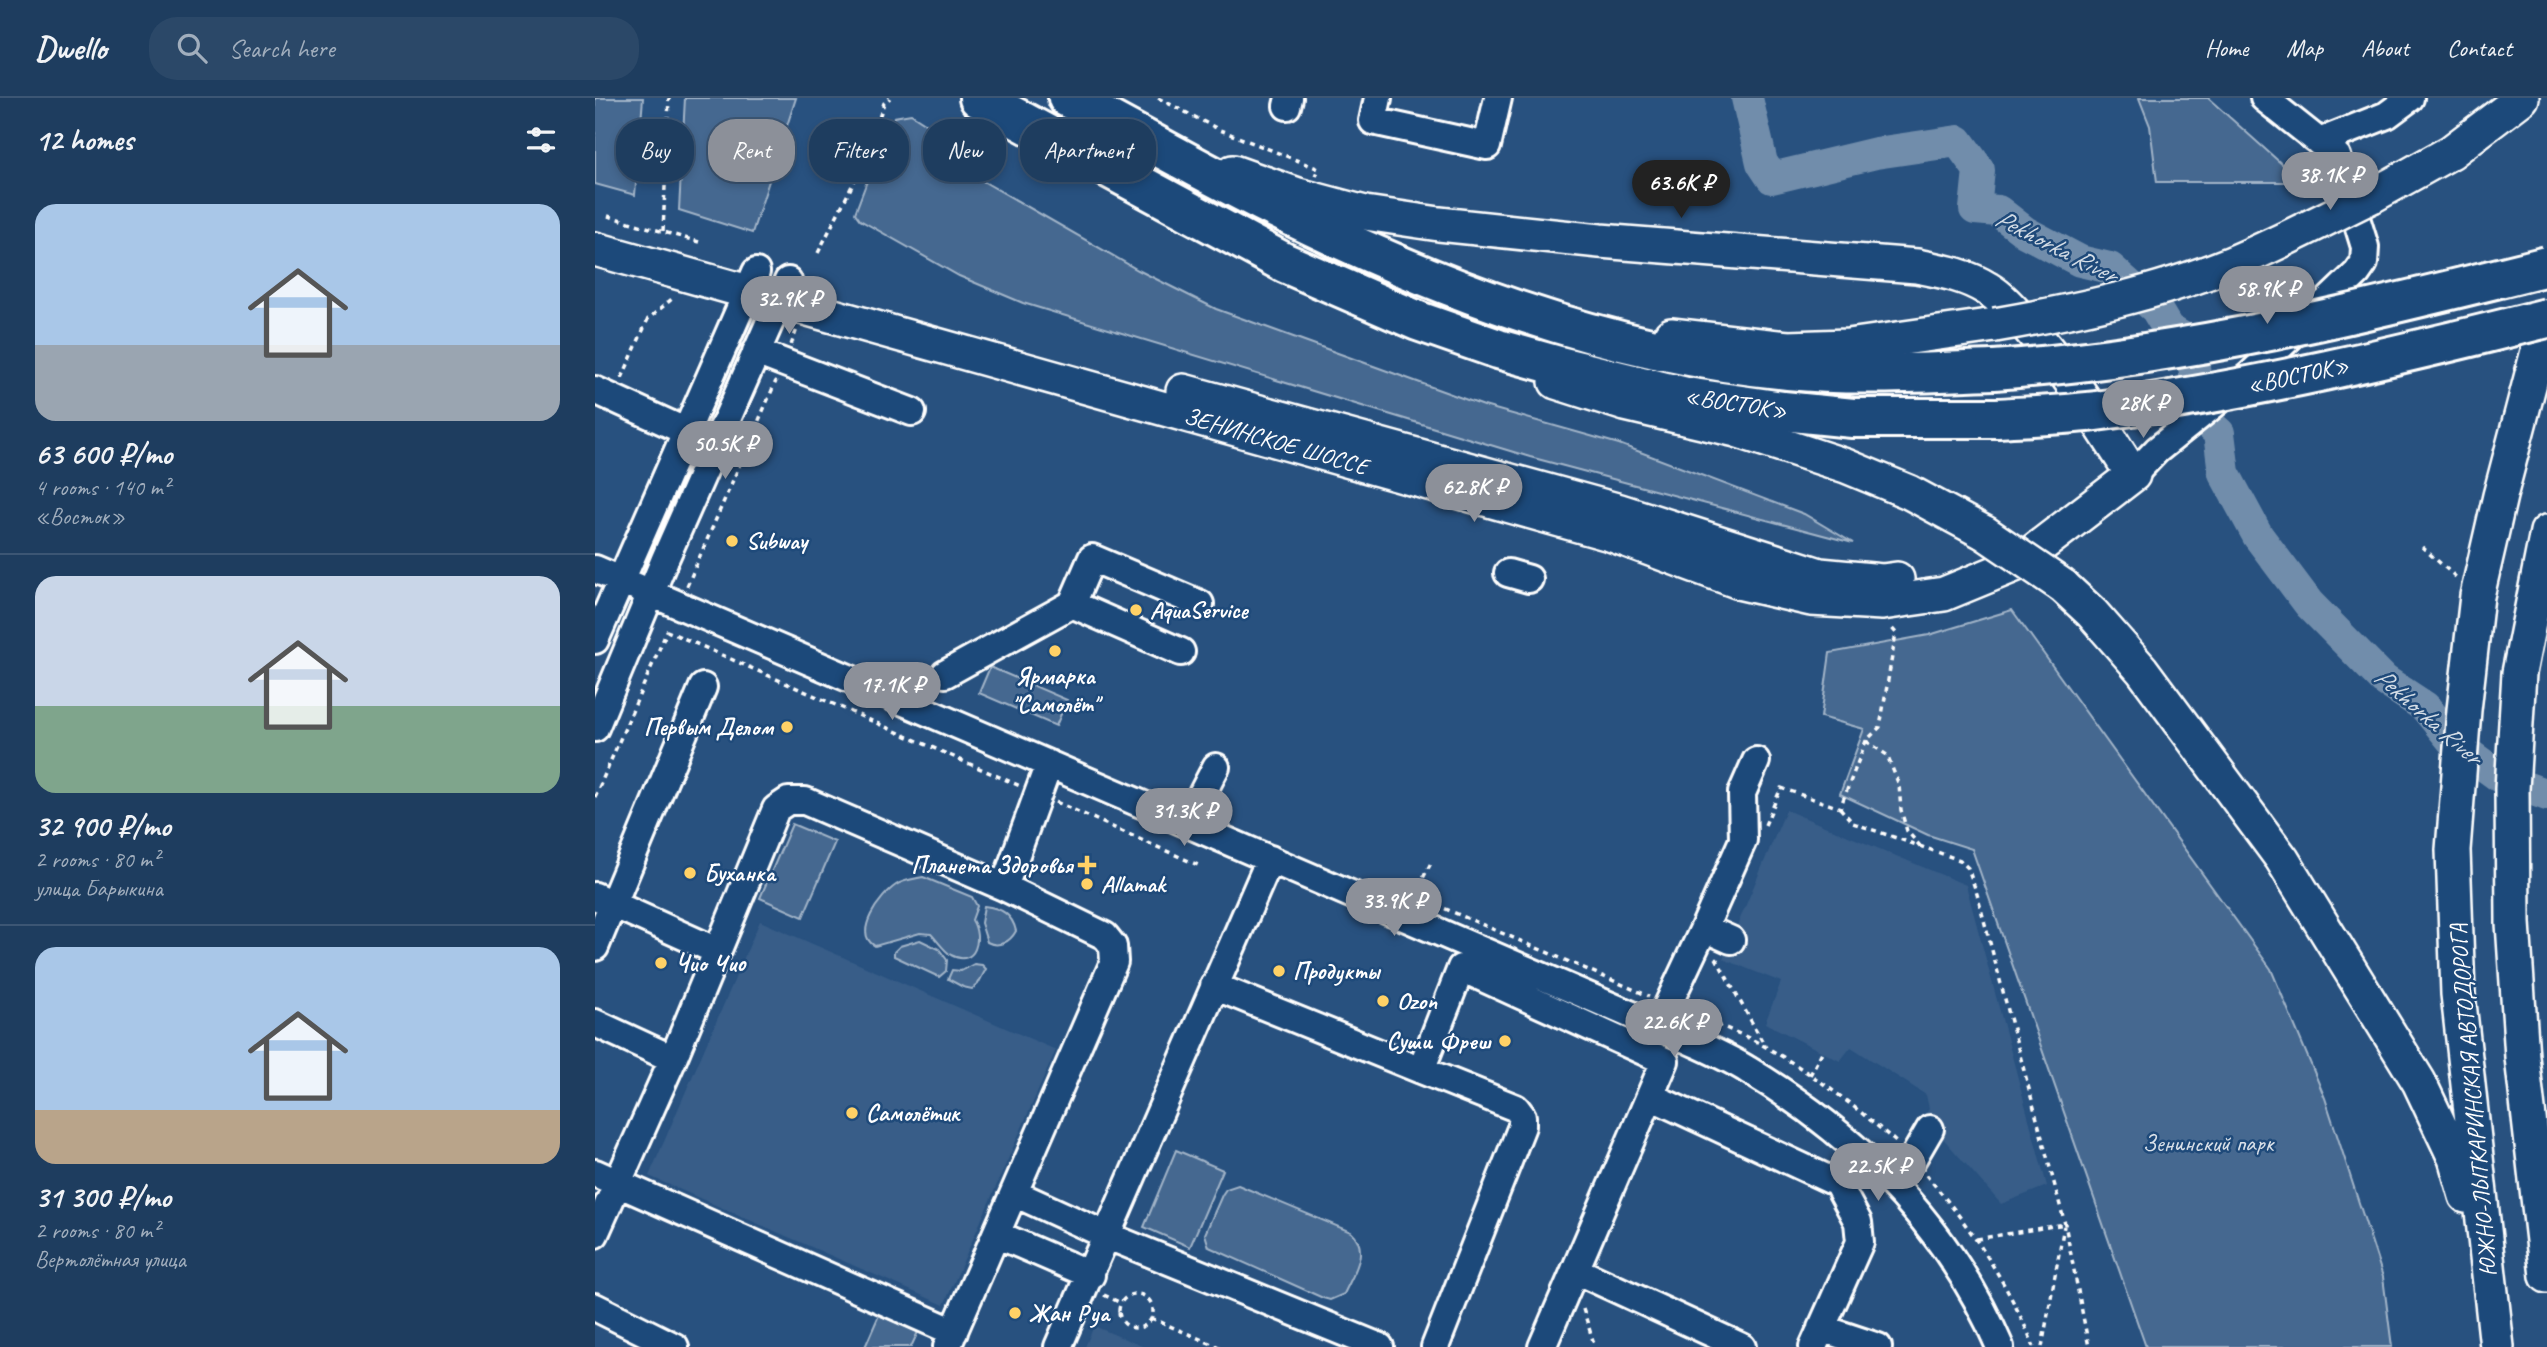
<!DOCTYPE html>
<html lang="en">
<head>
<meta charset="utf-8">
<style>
  :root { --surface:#1e3d5f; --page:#2b4868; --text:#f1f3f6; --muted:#a1aebd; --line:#3c5674; --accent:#8c9099 }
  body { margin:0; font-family:Caveat,sans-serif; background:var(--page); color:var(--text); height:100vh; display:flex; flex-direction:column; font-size:26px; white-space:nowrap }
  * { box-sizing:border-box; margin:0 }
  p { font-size:23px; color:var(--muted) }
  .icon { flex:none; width:38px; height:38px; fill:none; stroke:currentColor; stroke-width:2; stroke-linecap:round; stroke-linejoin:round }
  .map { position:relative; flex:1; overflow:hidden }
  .details { display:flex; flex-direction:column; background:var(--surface); width:595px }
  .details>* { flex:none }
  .hud { position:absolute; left:21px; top:21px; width:665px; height:63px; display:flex; gap:14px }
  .price { position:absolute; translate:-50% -60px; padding:0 16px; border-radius:24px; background:var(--accent); color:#fff; font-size:23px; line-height:46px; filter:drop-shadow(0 2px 4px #0008) }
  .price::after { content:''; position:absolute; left:50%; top:42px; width:21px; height:16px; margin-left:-10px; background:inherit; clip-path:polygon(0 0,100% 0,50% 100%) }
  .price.on { background:#222; color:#fff }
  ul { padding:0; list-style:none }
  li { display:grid; align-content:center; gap:14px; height:371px; padding:0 35px }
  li+li { border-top:2px solid var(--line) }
  li span { display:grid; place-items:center; height:217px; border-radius:21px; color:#555 }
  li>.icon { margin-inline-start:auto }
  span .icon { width:126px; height:126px; fill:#fffc; stroke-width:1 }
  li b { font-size:30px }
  h2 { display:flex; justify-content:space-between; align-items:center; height:84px; padding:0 35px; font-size:30px }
  .tag { padding:0 24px; border-radius:28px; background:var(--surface); box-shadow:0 4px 10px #0003,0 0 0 2px var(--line); font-size:24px; line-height:63px }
  .tag.on { background:var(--accent); color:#fff }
  header { display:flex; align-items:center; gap:42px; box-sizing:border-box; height:98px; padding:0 35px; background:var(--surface); border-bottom:2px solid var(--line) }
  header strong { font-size:33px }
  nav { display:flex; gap:38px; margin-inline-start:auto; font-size:24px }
  .search { width:490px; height:63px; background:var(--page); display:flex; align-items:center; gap:18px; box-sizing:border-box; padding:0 24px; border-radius:28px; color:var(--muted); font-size:26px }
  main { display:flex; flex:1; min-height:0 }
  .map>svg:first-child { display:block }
</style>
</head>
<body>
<header>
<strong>Dwello</strong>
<div class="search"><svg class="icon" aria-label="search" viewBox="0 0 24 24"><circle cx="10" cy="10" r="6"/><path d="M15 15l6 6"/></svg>Search here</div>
<nav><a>Home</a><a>Map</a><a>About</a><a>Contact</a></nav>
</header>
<main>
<section class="details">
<h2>12 homes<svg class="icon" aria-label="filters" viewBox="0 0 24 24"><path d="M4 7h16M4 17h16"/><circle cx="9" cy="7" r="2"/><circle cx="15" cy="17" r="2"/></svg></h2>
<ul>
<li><span style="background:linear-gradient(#a9c7e8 65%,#9aa5b1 0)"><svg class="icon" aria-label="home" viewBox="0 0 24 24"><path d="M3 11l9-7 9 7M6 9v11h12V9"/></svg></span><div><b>63 600 ₽/mo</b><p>4 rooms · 140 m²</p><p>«Восток»</p></div></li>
<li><span style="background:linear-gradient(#c9d6e8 60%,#7fa58c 0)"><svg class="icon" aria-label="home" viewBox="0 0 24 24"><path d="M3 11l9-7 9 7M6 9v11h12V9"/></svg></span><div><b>32 900 ₽/mo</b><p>2 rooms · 80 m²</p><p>улица Барыкина</p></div></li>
<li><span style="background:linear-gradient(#a9c7e8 75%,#b9a48a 0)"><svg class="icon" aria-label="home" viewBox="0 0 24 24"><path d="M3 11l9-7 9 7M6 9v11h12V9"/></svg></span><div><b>31 300 ₽/mo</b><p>2 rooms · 80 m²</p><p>Вертолётная улица</p></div></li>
</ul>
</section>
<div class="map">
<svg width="1952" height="1249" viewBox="0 0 1952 1249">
  <rect width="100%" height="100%" fill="#28517f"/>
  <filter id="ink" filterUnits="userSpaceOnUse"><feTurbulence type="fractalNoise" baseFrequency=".0143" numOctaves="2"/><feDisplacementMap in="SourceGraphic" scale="14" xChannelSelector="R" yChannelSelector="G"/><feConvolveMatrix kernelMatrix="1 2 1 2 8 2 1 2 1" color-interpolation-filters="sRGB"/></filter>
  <g filter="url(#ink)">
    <path fill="#375d88" d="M 1191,712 L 1371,787 L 1452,1088 L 1406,1106 L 1345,1037 L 1325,1025 L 1334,1011 L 1331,997 L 1256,949 L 1245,963 L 1170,925 L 1186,884 L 1128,861 Z
      M 165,823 L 461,952 L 349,1207 L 54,1078 Z
      M 499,1228 L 549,1249 L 490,1249 Z"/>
    <path fill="#446890" stroke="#a2b4c8" stroke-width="2" d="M 0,0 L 48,0 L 40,97 L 0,86 Z
      M 90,0 L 201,0 L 157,135 L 84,112 Z
      M 1544,0 L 1613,0 L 1689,68 L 1693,84 L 1562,84 L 1555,28 Z
      M 316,16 L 336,29 L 340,36 L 344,53 L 365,70 L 543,172 L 621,211 L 889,308 L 1024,346 L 1209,416 L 1258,445 L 935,359 L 428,205 L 364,178 L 265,122 L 260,115 L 291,33 L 299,19 Z
      M 164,215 L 167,216 L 76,429 L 67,425 L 156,224 Z
      M 1417,512 L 1676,871 L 1730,1000 L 1788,1179 L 1797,1249 L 1551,1249 L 1377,751 L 1333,737 L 1245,696 L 1269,631 L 1226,619 L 1235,555 L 1334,537 Z
      M 395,569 L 472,602 L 461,628 L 384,595 Z
      M 197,726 L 240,744 L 208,819 L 165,800 Z
      M 328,779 L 377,799 L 382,808 L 377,822 C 388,840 381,870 356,857 C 349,853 342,842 336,836 L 325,835 L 280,848 C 257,835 285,798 301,787 C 308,782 319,781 328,779 Z
      M 389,808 C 406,810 417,816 421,833 C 415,844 404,850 392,844 L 386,825 Z
      M 325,842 L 344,851 L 352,862 L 351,873 L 344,879 L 299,858 L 299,854 L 305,848 Z
      M 379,866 L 387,867 L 391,871 L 383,886 L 377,891 L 368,889 L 353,881 L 357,872 L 366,873 Z
      M 581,1052 L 628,1072 L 595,1149 L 549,1129 Z
      M 643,1087 L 756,1134 C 776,1152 758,1176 749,1196 L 735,1202 L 728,1200 L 614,1149 L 610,1136 L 627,1097 L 631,1091 Z
      M 284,1217 L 323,1234 L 316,1249 L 270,1249 Z"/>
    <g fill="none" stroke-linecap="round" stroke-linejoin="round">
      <path stroke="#718dab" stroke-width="32" d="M 1152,0 L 1167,65 L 1177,80 L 1281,55 L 1363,43 L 1384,72 L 1380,111 L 1403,113 L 1430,134 L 1485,163 L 1515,170 L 1561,211 L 1573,231 L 1595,244 L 1607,320 L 1624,335 L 1629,375 L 1663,438 L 1714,506 L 1789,582 L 1830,609 L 1861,647 L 1908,681 L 1952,697"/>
      <defs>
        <path id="minor" d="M 783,0 L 778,23 L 892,48 L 903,0
          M 692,8 L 694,0
          M 1724,44 L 1792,17 L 1815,0
          M 161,254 L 317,314
          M 0,292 L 90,333
          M 1538,377 L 1562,352 L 1654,278 L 1762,175 L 1769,165 L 1770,149 L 1742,58 L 1669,0
          M 0,471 L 1081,936 C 1105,948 1131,958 1153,972 C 1265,1039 1353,1128 1405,1249
          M 913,475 L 934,481
          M 477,506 L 497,460 L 605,506
          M 0,542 L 161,174
          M 350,576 L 477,506 L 586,554
          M 0,630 L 70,461 L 193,183
          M 592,725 L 621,669
          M 0,798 L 122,853
          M 1109,830 L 1148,742 L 1147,695 L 1161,663
          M 0,849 L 108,589
          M 619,888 L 826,972 L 866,870 L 1070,963 L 947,1249
          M 0,925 L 78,961
          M 1063,928 L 1109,830 L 1136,842
          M 826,972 L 921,1010 L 927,1018 L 927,1028 L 840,1249
          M 1055,998 L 1242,1085 L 1263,1124 L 1265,1144 L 1218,1249
          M 0,1075 L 359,1234
          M 1294,1081 L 1317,1062 L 1335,1031
          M 419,1095 L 513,1138 L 785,1249
          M 0,1136 L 78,961 L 181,711 L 193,703 L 210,703 L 409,789
          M 401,1136 L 496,1177
          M 980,1172 L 1147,1249
          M 0,1209 L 80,1249
          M 1226,1230 L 1283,1249
          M 352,1249 L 519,864 L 518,848 L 510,838 L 409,789 L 454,666
          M 463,1249 L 675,761"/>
        <path id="major" d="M 638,74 L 703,97 L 770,115 L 844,126 L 1005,143 L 1322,168 C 1347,173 1371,177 1393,191 C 1408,200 1420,215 1432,228 C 1473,273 1505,326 1538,377
          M 1777,98 L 1856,54 L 1927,0
          M 0,151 L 1015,436 L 1147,485 L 1216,501 L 1287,505 L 1349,496 L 1422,466 L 1538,377
          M 1076,237 L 1193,250 L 1253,248 L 1400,227
          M 961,284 L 1030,306 L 1141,332 L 1251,368 L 1314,394 L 1390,435
          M 588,293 L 1025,413 L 1225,477 L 1287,483 L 1302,481
          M 1952,434 L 1924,575 L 1917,691 L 1918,825 L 1927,959 L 1952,1178
          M 1468,488 L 1497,515 L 1547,572 L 1687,761 L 1824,984 L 1860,1060 L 1871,1098
          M 1902,1249 L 1863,896 L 1858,752 L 1869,612 L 1882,498 L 1905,398 L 1952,219"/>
        <path id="highway" d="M 384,0 L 690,165 L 823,223 L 903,251 L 964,268 L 1091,299 L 1188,313 L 1258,320 L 1402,320
          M 473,0 C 538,34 602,71 668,104 C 833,187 1009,255 1193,272 C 1262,279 1331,274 1399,272"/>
      </defs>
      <use href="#minor" stroke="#fff" stroke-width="32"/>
      <use href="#major" stroke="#fff" stroke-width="38"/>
      <use href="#highway" stroke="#fff" stroke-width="44"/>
      <path stroke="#fff" stroke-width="3.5" stroke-dasharray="5 5" stroke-linecap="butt" d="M 563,0 L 625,32 L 724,71 L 721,78
        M 13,118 L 104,144
        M 68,133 L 74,0
        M 223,155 L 270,62 L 289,5 L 295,0
        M 196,247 L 202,231
        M 27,280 L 53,221 L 78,200
        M 1827,449 L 1862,480
        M 92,488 L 181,283
        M 1271,643 L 1292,657 L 1304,687 L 1306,712 L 1312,733 L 1325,748
        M 0,699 L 72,533 L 425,688
        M 461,704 L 603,767
        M 1245,710 L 1258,725 L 1365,762 L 1373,770 L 1382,796 L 1470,1126 L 1494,1249
        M 1170,727 L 1186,690 L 1245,710 L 1271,643 L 1285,629 L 1301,535 L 1295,528
        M 804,791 L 1054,898
        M 819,797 L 837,763
        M 1121,860 L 1170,948
        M 1094,915 C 1115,924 1137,932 1158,942 C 1211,970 1258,1006 1302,1045
        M 1215,977 L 1227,954
        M 1331,1077 C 1376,1129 1413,1185 1439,1249
        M 1382,1141 L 1470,1126
        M524 1213a17 17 0 1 1 34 0a17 17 0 1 1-34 0Z
        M 509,1197 L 526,1205
        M 988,1211 L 1000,1249
        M 556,1220 L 624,1249
        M 1447,1249 L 1469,1128"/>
      <use href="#minor" stroke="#1f4a7a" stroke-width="26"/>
      <use href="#major" stroke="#1f4a7a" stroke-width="33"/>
      <use href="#highway" stroke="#1f4a7a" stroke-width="38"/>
      <defs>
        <path id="major-bridge" d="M 1400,227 C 1480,213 1562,196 1637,165 C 1685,145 1730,121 1777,98
          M 1390,435 L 1468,488"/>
        <path id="highway-bridge" d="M 1399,272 C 1587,259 1770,214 1952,168
          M 1402,320 C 1437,318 1473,317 1508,312 C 1658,292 1805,257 1952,220"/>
      </defs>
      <use href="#major-bridge" stroke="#fff" stroke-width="38" stroke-linecap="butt"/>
      <use href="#highway-bridge" stroke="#fff" stroke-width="44" stroke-linecap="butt"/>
      <use href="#major-bridge" stroke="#1f4a7a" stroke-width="33"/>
      <use href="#highway-bridge" stroke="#1f4a7a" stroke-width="38"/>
    </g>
  </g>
  <g fill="#ffd166" stroke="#1f4a7a" stroke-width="2.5">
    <circle cx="137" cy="443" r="7"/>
    <circle cx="541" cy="512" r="7"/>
    <circle cx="460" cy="553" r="7"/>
    <circle cx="192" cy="629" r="7"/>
    <path d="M488.5 756.5h7v7h7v7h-7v7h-7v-7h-7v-7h7z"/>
    <circle cx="95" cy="775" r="7"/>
    <circle cx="492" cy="786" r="7"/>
    <circle cx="66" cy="865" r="7"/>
    <circle cx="684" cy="873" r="7"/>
    <circle cx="788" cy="903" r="7"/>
    <circle cx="910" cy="943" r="7"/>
    <circle cx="257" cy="1015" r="7"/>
    <circle cx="420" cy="1215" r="7"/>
  </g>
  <g text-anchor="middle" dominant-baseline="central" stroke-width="5" stroke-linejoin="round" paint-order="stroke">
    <g font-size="24" fill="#fff" stroke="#1f4a7a">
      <text transform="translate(1703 277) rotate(-12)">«ВОСТОК»</text>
      <text transform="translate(1141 305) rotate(9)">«ВОСТОК»</text>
      <text transform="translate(681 343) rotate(16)">ЗЕНИНСКОЕ ШОССЕ</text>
      <text transform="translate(1878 1002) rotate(-95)">ЮЖНО-ЛЫТКАРИНСКАЯ АВТОДОРОГА</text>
    </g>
    <g font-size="24" font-weight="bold" fill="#fff" stroke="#1f4a7a" text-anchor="start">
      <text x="151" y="443">Subway</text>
      <text x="555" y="512">AquaService</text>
      <text x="460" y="578" text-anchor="middle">Ярмарка<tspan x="460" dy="28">"Самолёт"</tspan></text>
      <text x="178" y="629" text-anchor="end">Первым Делом</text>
      <text x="478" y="767" text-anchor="end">Планета Здоровья</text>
      <text x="109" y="775">Буханка</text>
      <text x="506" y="786">Allamak</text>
      <text x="80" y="865">Чио Чио</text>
      <text x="698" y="873">Продукты</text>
      <text x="802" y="903">Ozon</text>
      <text x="896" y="943" text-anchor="end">Суши Фреш</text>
      <text x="271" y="1015">Самолётик</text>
      <text x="434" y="1215">Жан Руа</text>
    </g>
    <g font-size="24" fill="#dae1e9" stroke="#1f4a7a">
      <text x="1613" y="1045">Зенинский парк</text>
    </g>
    <g font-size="26" font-style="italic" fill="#d4dde6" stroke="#1f4a7a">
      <text transform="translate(1461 148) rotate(27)">Pekhorka River</text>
      <text transform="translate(1833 618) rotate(41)">Pekhorka River</text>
    </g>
  </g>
</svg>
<b class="price" style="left:1735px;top:114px">38.1K ₽</b>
<b class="price on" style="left:1086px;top:122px">63.6K ₽</b>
<b class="price" style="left:1672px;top:228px">58.9K ₽</b>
<b class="price" style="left:194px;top:238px">32.9K ₽</b>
<b class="price" style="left:1548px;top:342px">28K ₽</b>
<b class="price" style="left:130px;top:383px">50.5K ₽</b>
<b class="price" style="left:879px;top:426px">62.8K ₽</b>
<b class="price" style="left:297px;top:624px">17.1K ₽</b>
<b class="price" style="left:589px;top:750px">31.3K ₽</b>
<b class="price" style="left:799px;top:840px">33.9K ₽</b>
<b class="price" style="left:1079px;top:961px">22.6K ₽</b>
<b class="price" style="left:1283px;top:1105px">22.5K ₽</b>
<div class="hud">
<a class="tag">Buy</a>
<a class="tag on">Rent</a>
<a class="tag">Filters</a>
<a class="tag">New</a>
<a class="tag">Apartment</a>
</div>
</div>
</main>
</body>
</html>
